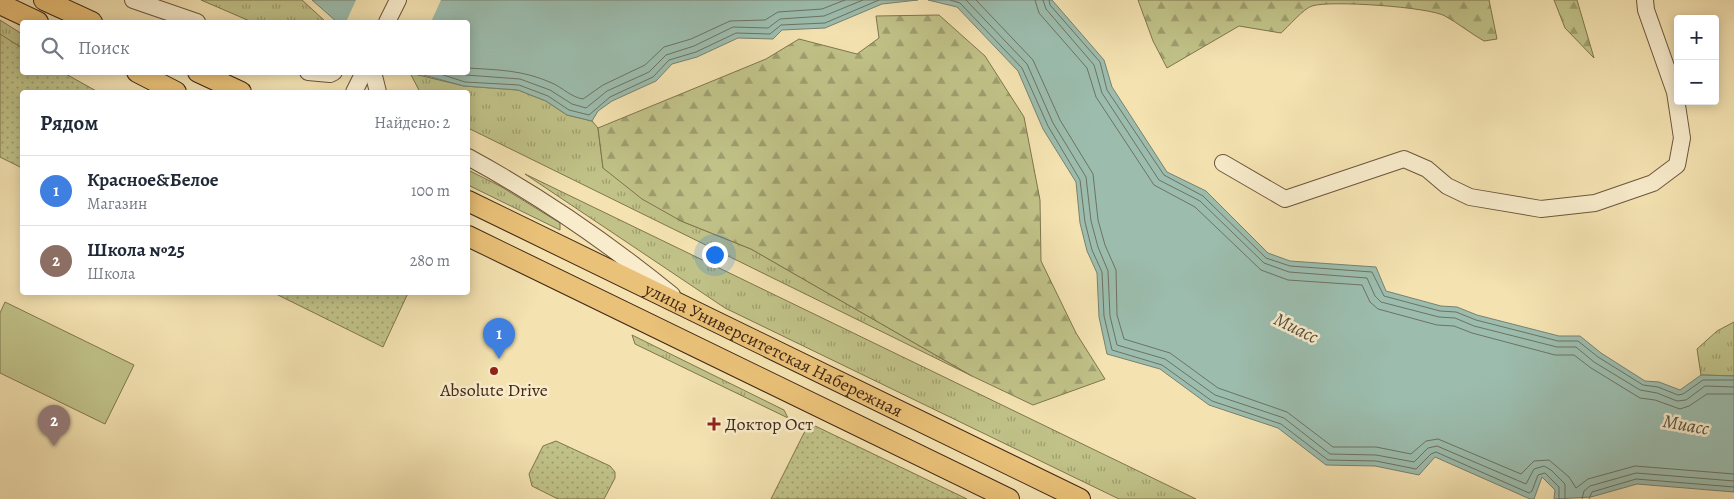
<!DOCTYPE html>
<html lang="ru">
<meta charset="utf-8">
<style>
body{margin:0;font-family:Alegreya,serif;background:#f6f6f7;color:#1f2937}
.controls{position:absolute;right:15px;top:15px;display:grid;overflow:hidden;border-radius:5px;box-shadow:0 2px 12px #0003}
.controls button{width:45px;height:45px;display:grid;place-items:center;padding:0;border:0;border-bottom:1px solid #e0e1e3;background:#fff;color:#1f2937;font:25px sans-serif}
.you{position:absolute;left:714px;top:254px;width:18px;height:18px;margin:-12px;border:4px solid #fff;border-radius:50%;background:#1a73e8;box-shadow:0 0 0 8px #1a73e833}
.badge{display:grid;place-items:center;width:32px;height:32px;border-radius:50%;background:#8f2418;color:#fff;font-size:16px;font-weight:700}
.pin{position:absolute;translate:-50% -41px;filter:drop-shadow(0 1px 2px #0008)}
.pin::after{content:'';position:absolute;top:26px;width:18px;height:15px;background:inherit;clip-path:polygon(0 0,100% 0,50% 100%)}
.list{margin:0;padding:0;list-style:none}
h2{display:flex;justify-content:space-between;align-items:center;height:65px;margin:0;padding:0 20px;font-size:21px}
h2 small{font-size:16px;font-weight:400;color:#747a83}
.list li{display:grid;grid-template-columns:32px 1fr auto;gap:15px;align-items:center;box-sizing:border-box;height:70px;padding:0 20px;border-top:1px solid #e0e1e3}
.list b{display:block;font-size:19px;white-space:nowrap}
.list p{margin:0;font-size:16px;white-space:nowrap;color:#747a83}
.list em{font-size:16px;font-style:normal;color:#747a83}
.icon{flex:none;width:28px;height:28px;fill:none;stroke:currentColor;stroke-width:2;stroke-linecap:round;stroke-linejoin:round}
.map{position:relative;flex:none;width:1734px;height:499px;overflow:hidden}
.search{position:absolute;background:#fff;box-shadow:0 2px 12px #0003;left:20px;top:20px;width:450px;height:55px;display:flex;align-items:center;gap:12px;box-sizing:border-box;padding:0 18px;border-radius:5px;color:#747a83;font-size:19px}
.panel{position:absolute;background:#fff;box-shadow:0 2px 12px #0003;left:20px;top:90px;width:450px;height:205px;border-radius:5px}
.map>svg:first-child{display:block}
</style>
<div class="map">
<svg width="1734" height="499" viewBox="0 0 1734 499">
<defs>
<pattern id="grass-tufts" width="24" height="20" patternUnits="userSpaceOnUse" patternTransform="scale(1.25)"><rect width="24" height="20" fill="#c0c288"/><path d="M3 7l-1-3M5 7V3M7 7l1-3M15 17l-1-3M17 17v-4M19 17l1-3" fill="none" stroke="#9e9e6e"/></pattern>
<pattern id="forest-firs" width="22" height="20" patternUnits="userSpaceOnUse" patternTransform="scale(1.25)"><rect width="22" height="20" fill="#c0c288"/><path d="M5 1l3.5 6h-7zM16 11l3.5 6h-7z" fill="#9e9e6e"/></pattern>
<pattern id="park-dots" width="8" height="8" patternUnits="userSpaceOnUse" patternTransform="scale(1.25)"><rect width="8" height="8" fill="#c0c288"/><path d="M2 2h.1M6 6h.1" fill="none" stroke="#9e9e6e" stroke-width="1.8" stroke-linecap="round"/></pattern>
</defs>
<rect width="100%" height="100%" fill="#f4e2b1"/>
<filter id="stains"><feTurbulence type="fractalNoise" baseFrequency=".004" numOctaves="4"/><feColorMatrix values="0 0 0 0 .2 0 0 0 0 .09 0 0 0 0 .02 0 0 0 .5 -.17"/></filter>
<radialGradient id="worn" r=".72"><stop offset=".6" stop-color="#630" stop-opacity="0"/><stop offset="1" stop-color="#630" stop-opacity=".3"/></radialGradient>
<!-- grass -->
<g fill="url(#grass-tufts)" stroke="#80754e">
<path d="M201,0h101l24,22h-74z"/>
<path d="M0,20l22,14v14l-22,-11z"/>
<path d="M410,73l54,13 54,4 28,11 21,14 25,6 6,7 5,40 78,53 70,28 221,127 -504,-248v-36h-48z"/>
<path d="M468,170l32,16 60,37v7l-92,-45z"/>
<path d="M525,174l671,325h-77l-394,-191z"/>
<path d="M1734,322v54l-33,-1 -4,-26 20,-18z"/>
<path d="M632,335l152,75 4,8 -153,-74z"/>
</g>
<!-- forest -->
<g fill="url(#forest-firs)" stroke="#80754e">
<path d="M1138,0h351l8,39 -13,2c-14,-8 -26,-18 -39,-25 -15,-9 -116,-16 -133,-10 -8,2 -24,21 -31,27l-42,-7 -72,42 -14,-27z"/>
<path d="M1554,0h23l17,58 -29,-30z"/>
<path d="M939,15l46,41 39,61 16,83 1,61 35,72 29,46 -72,26 -61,-29 -221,-127 -70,-28 -39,-22 -39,-31 -5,-40 168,-69 33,-20 58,15 22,-16 -3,-22z"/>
</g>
<!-- park -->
<g fill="url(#park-dots)" stroke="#80754e">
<path d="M0,34l22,14v24l42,1 34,19h-76v76l-22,-11z"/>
<path d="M274,293h134l-25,54z"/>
<path d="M809,423l158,76h-196z"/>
<path d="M556,441l54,25 5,6v6l-11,21h-46l-26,-13 -3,-12 14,-28z"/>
</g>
<!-- pitch -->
<path fill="#c0c288" stroke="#80754e" d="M5,302l129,63 -29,59 -105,-51v-60z"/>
<!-- water -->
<g fill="#9cbdae" stroke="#788171">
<path d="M312,0h606l-36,4 -57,24 -43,2 -9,9 -35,-1 -41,19 -25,7 -16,17 -44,20 -14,10 -6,10 -25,-6 -21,-14 -28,-11 -54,-4 -48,-13 52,-1v-50h-131z"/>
<path d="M928,0h124l52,60 8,27 55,85 39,19 62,62 22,8 86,6 10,24 55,15 16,1 20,8 82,21h21l21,17 44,28 14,1 21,8 21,-15 33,1v116l-97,-8 -46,13 -37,2 1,-9 -13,-13 -8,22h-4l-95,-42 -16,18 -44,-9 -49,-1 -48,-37 -69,-23 -49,-36 -53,-15 -8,-37 -2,-44 -10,-22 -7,-28 -4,-41 -33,-53 -25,-58 -61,-64z"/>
</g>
<!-- pier -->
<path fill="#f4e2b1" d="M356,0h85l-10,22h-85z"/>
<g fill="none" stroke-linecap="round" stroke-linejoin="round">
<!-- shore -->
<g stroke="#6e7262" stroke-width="1">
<path d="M950,0l10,3 62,65 26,58 32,54 5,42 7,28 10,22 2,44 8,34 50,15 50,36 69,23 47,36 48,1 40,8 15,-15 5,-2 93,41 3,-2 6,-16 7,-2 14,14v12"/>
<path d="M966,0l61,64 26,59 33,54 5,44 7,26 10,24 2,45 7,29 48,14 50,36 69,23 46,36 46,1 38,7 14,-14 9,-2 89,38 8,-15 10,-3 7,4 14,14v15"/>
<path d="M976,0l57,60 27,60 33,54 5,46 7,25 11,25 1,45 7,24 46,14 48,35 69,24 46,35h43l35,7 15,-13 12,-2 83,35 13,-13 15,-1 20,17 7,11 12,-9 47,-13 99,8"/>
<path d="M1035,0l4,13 48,55 9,29 58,88 41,22 66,63 27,10 74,5 8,17 8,7 59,16 17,1 18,7 83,22h19l17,13 49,30 15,2 25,9 9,-3 18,-12h27"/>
<path d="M1043,0l3,9 48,56 8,28 57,87 41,21 64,62 25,9 78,6 8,18 6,6 58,15 16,1 19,8 83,21h19l18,15 46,28 17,3 20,8 9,-1 19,-14 29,1"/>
<path d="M1049,0l1,5 50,57 7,28 57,85 39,21 63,62 24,8 82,6 12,24 56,15 16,1 20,8 82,21h20l20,16 45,28 15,2 20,8 5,-1 20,-14h31"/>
<path d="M468,68c31,2 55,2 84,15 11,5 19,14 31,16l20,-14 42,-20 19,-18 27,-8 39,-18 35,-1 13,-8 44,-3 23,-9"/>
<path d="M434,72l31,10 54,3 29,11 21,14 20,5 21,-18 43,-20 16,-17 27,-8 40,-19 34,1 11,-9 44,-2 54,-23"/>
<path d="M456,72l10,3 54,4 30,11 22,14 14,4 21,-17 42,-19 17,-17 28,-9 39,-19 35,1 12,-9 44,-3 39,-16"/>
<path d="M1582,499l2,-8 6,-5 46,-13 98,8"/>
<path d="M1589,499l3,-7 44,-13 98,8"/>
</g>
<defs>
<g id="minor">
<path d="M133,0l64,22"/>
<path d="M387,22l11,-22"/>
<path d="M308,72l22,2 4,-2"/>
<path d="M373,72l5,20"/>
<path d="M354,92l10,-20"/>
<path d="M468,157c72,39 140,86 204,138"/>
<path d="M1223,163l62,36 119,-40 23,10 20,17 23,11 71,12 54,-6 58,-20 24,-18 5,-27 -7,-46 -29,-82 -1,-10"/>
</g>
<g id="major">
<path d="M44,0l48,22"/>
<path d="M0,4l38,18"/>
<path d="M137,72l39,20"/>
<path d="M198,72l43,20"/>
<path id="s1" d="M468,201l612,298"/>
<path d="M468,236l541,263"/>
</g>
</defs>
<!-- minor casing -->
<use href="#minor" stroke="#6e563c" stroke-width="18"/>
<!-- major casing -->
<use href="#major" stroke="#412815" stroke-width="22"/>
<!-- minor -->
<use href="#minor" stroke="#f8eccc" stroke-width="16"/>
<!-- major -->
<use href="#major" stroke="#eac178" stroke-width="20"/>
</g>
<!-- markers -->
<g fill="#8f2418" stroke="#f8eccc" stroke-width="2">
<circle cx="494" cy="371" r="5"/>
<path d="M711.5 416.5h5v5h5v5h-5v5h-5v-5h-5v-5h5z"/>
</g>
<g text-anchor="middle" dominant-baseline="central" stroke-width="5" stroke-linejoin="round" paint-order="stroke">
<!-- street labels -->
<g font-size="18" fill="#412815" stroke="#f8eccc">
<text stroke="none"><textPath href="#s1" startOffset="340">улица Университетская Набережная</textPath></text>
</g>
<!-- poi labels -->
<g font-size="18" fill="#412815" stroke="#f8eccc">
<text x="494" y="390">Absolute Drive</text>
<text x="725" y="424" text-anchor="start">Доктор Ост</text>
</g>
<!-- water labels -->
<g font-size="19" font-style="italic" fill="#584d3b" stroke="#f8eccc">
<text transform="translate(1296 328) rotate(26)">Миасс</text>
<text transform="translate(1686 425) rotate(10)">Миасс</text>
</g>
</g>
<rect width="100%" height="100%" filter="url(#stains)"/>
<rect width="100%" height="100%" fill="url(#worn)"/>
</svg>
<div class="controls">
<button>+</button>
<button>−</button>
</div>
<div class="you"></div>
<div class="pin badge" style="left:499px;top:359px;background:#3f7fe0">1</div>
<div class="pin badge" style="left:54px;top:446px;background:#8d6e63">2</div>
<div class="search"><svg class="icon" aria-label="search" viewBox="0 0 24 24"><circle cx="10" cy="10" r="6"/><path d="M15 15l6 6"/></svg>Поиск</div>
<section class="panel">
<h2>Рядом<small>Найдено: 2</small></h2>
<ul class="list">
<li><span class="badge" style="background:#3f7fe0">1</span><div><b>Красное&amp;Белое</b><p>Магазин</p></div><em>100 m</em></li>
<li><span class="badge" style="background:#8d6e63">2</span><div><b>Школа №25</b><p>Школа</p></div><em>280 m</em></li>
</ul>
</section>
</div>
